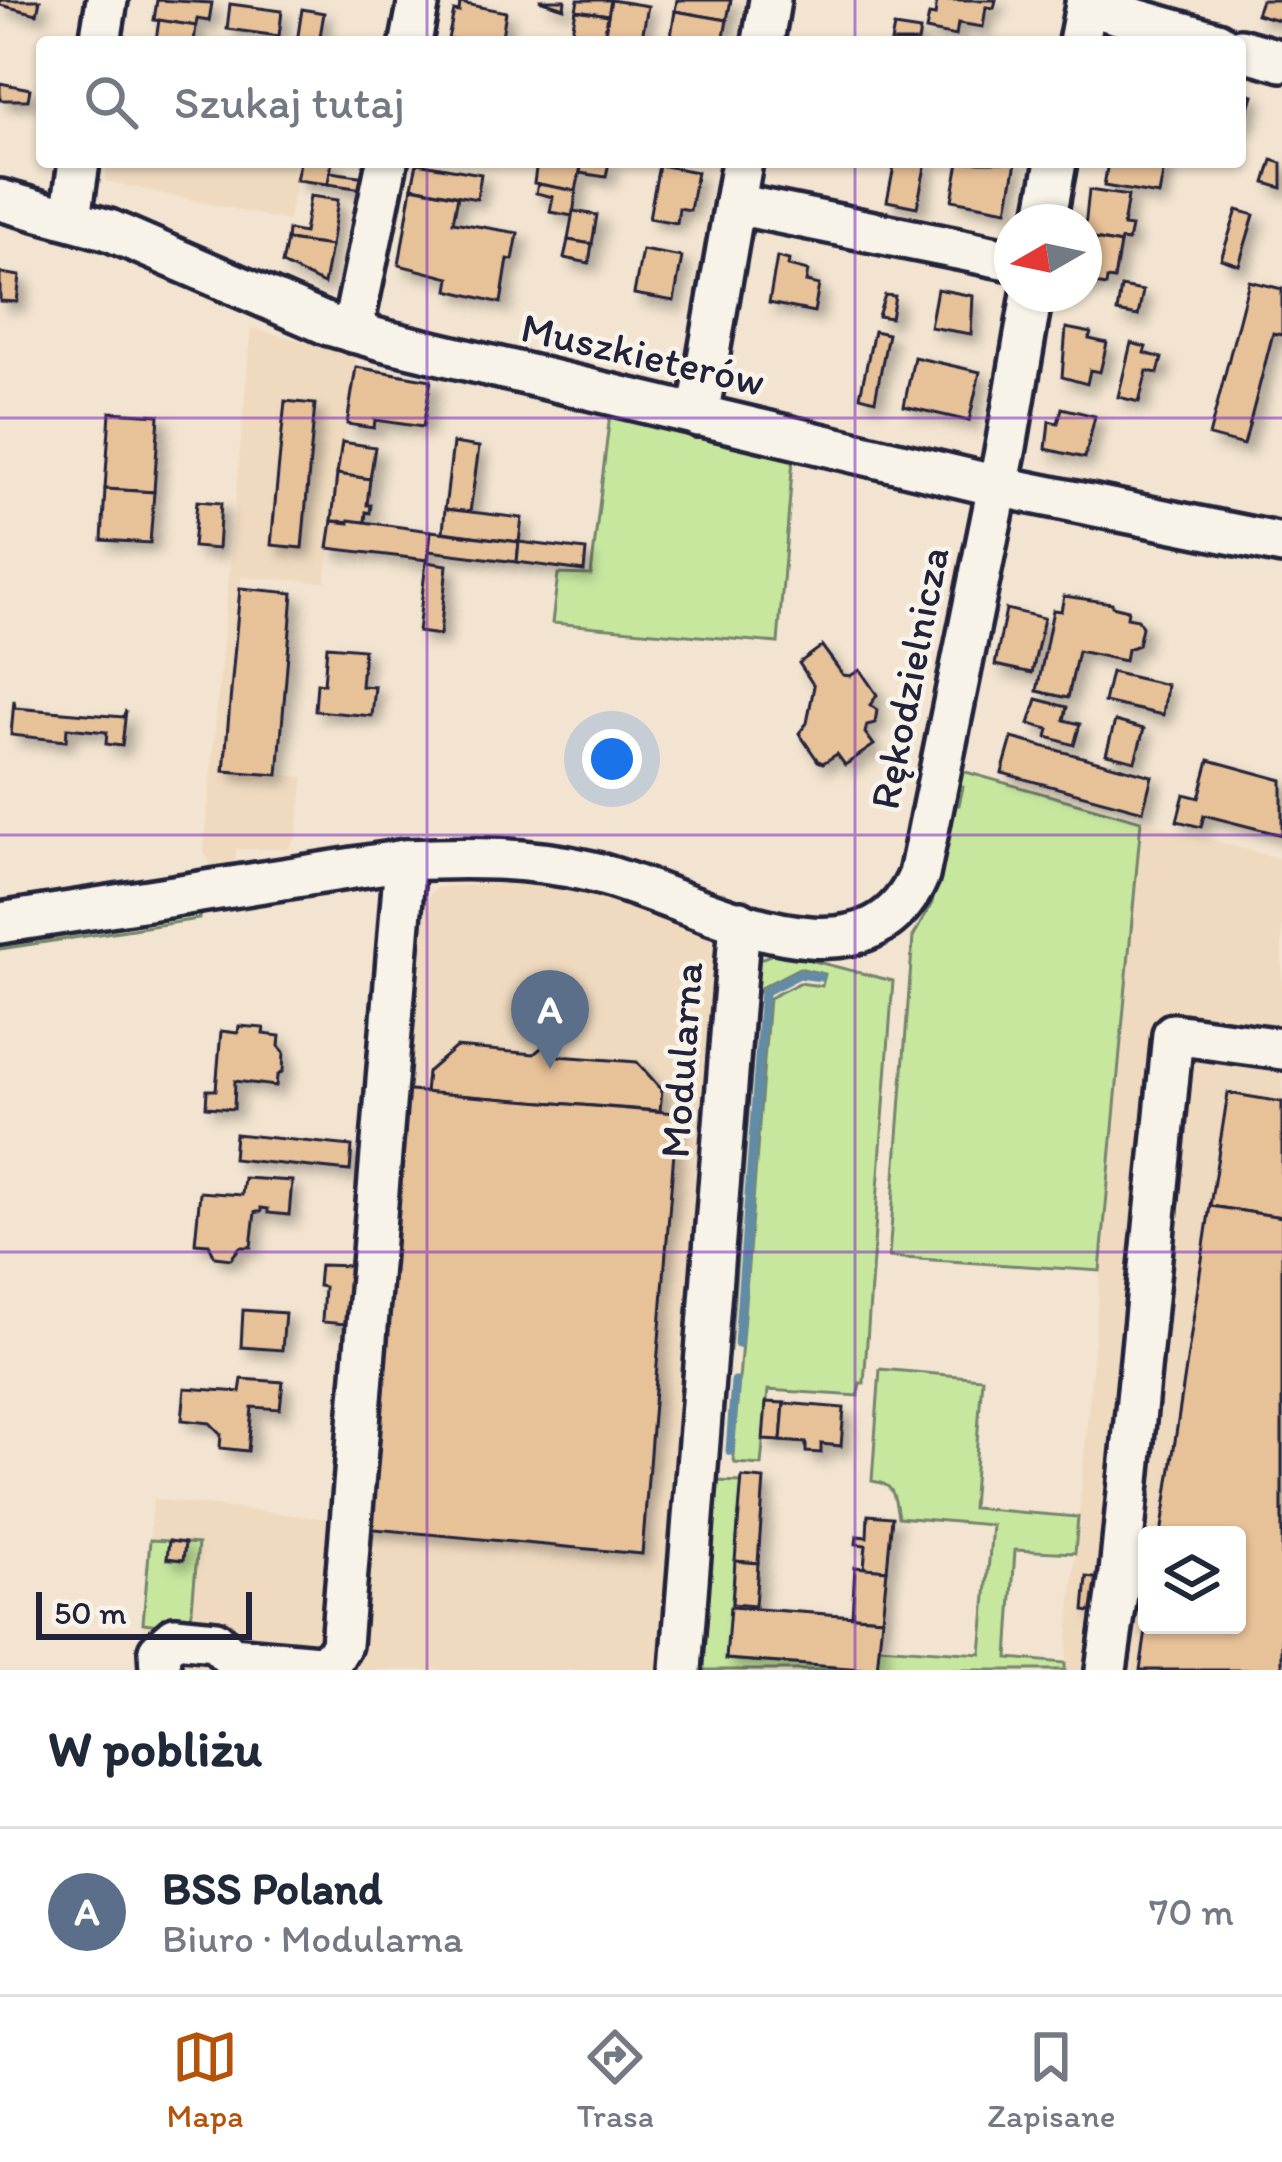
<!DOCTYPE html>
<html lang="pl">
<meta charset="utf-8">
<style>
body{margin:0;font-family:Itim,sans-serif;background:#f2f2f3;color:#1f2937}
.controls{position:absolute;right:36px;bottom:36px;display:grid;overflow:hidden;border-radius:12px;box-shadow:0 3px 9px #0004}
.controls button{width:108px;height:108px;display:grid;place-items:center;padding:0;border:0;border-bottom:3px solid #e0e1e3;background:#fff;color:#1f2937;font:60px sans-serif}
.compass{position:absolute;left:994px;top:204px;width:108px;height:108px;border-radius:50%;background:#fff;box-shadow:0 3px 9px #0004;rotate:261deg}
.scale{position:absolute;left:36px;bottom:30px;width:216px;box-sizing:border-box;padding-left:12px;border:6px solid #22223b;border-top:0;font-size:33px;line-height:42px;white-space:nowrap;color:#22223b;-webkit-text-stroke:9px #f7f3e8;paint-order:stroke}
.you{position:absolute;left:612px;top:759px;width:42px;height:42px;margin:-30px;border:9px solid #fff;border-radius:50%;background:#1a73e8;box-shadow:0 0 0 18px #1a73e833}
.badge{display:grid;place-items:center;width:78px;height:78px;border-radius:50%;background:#b45309;color:#fff;font-size:39px;font-weight:700}
.pin{position:absolute;translate:-50% -99px;filter:drop-shadow(0 3px 6px #0008)}
.pin::after{content:'';position:absolute;top:63px;width:42px;height:36px;background:inherit;clip-path:polygon(0 0,100% 0,50% 100%)}
.list{margin:0;padding:0;list-style:none}
h2{display:flex;justify-content:space-between;align-items:center;height:156px;margin:0;padding:0 48px;font-size:51px}
h2 small{font-size:39px;font-weight:400;color:#747a83}
.list li{display:grid;grid-template-columns:78px 1fr auto;gap:36px;align-items:center;box-sizing:border-box;height:168px;padding:0 48px;border-top:3px solid #e0e1e3}
.list b{display:block;font-size:45px;white-space:nowrap}
.list p{margin:0;font-size:39px;white-space:nowrap;color:#747a83}
.list em{font-size:39px;font-style:normal;color:#747a83}
.icon{flex:none;width:66px;height:66px;fill:none;stroke:currentColor;stroke-width:2;stroke-linecap:round;stroke-linejoin:round}
.map{position:relative;flex:none;width:1282px;height:1670px;overflow:hidden}
.search{position:absolute;background:#fff;box-shadow:0 3px 9px #0004;left:36px;right:36px;top:36px;height:132px;display:flex;align-items:center;gap:30px;box-sizing:border-box;padding:0 42px;border-radius:12px;color:#747a83;font-size:45px}
.sheet{height:324px;background:#fff}
nav{display:flex;justify-content:space-around;align-items:center;box-sizing:border-box;height:168px;border-top:3px solid #e0e1e3;background:#fff;font-size:33px;color:#747a83}
nav a{display:grid;justify-items:center;gap:6px}
nav .on{color:#b45309}
.map>svg:first-child{display:block}
</style>
<div class="map">
<svg width="1282" height="1670" viewBox="0 0 1282 1670">
<defs>
<filter id="shadow"><feDropShadow dx="8" dy="8" stdDeviation="6" flood-color="#0004"/></filter>
</defs>
<rect width="100%" height="100%" fill="#f2e4d0"/>
<filter id="ink" filterUnits="userSpaceOnUse"><feTurbulence type="fractalNoise" baseFrequency=".00833" numOctaves="2"/><feDisplacementMap in="SourceGraphic" scale="24" xChannelSelector="R" yChannelSelector="G"/><feConvolveMatrix kernelMatrix="1 2 1 2 8 2 1 2 1" color-interpolation-filters="sRGB"/></filter>
<g filter="url(#ink)">
<!-- built -->
<g fill="#efdabf" fill-rule="evenodd">
<path d="M108,162h192l-12,59 -183,-40z"/>
<path d="M251,328l106,27 -32,227 -84,-5v11l52,5 -15,181 26,3 -8,61 -9,11h-50l-4,20 -15,8 -14,-25z"/>
<path d="M1141,821l141,38v811h-217zM1147,1535h90v90h-90z"/>
<path d="M515,882l92,16 43,13 52,19 6,4 7,17 -57,719h-518l13,-171 185,21 74,-604 11,-1 3,-16 11,-12z"/>
</g>
<!-- green -->
<g fill="#c7e79f" stroke="#74846d" stroke-width="3">
<path d="M610,414l183,45 -15,184 -226,-20 6,-49 33,1z"/>
<path d="M955,769l186,52 -41,450 -211,-14 24,-320 19,-34 16,-98h11l4,-18 -11,-4z"/>
<path d="M201,902l-2,17 -199,30v-14z"/>
<path d="M785,949l17,4 -1,5 92,23 -29,402h-4l-2,13 -90,-6 -7,75 -26,-2 -2,-7 36,-458 30,-15 23,3 3,-12 -26,-6 -39,20 -3,6 -27,356 -6,-2 29,-376 7,-13z"/>
<path d="M880,1369l102,9 -10,130 106,9 -3,36 -60,-3 -7,108 57,5v7h-372l20,-187 3,-2 26,1 -15,177 149,11 3,-23 102,7 11,-129 -94,-8c-4,-22 -3,-33 -26,-36z"/>
<path d="M150,1540l19,1 -2,18 16,1 2,-17 13,1 -7,75 16,12 -64,-8z"/>
</g>
<g fill="none" stroke-linecap="round" stroke-linejoin="round">
<!-- stream -->
<g stroke="#628ca6" stroke-width="9">
<path d="M738,1344l26,-352 35,-18 22,3"/>
<path d="M730,1451l5,-70"/>
</g>
</g>
<!-- building -->
<g fill="#e7c198" stroke="#22223b" stroke-width="3" filter="url(#shadow)">
<path d="M0,0h40l-3,14 -37,-9z"/>
<path d="M157,0l55,3 -3,18 -12,-2 -1,7 -42,-6z"/>
<path d="M539,0h26l-1,8z"/>
<path d="M578,0h33l-2,15 -33,-5z"/>
<path d="M611,0l37,6 -7,36 -37,-5z"/>
<path d="M677,0h54l-4,20 -52,-9z"/>
<path d="M937,0h59l-2,8 -8,-1 -3,20 -25,-4 -2,13 -30,-6 3,-15 6,1z"/>
<path d="M1261,0h21v21l-26,-7z"/>
<path d="M460,3l46,9 -5,30 -53,-3 6,-28 5,1z"/>
<path d="M230,4l52,7 -3,25 -52,-7z"/>
<path d="M302,9l22,4 -5,29h-22z"/>
<path d="M576,10l32,5 -5,27h-33z"/>
<path d="M675,11l52,9 -4,22 -52,-6z"/>
<path d="M159,20l37,6 -2,16 -38,-2z"/>
<path d="M894,27l26,4 -2,11h-27z"/>
<path d="M0,83l30,6 -2,11h-28z"/>
<path d="M1240,91l13,4 -9,30 -4,-1z"/>
<path d="M1272,160l10,3v25l-17,-5z"/>
<path d="M300,162h32l-4,22 -32,-4z"/>
<path d="M537,162l44,4 -5,25 -42,-8z"/>
<path d="M582,162h27l-3,15 -26,-4z"/>
<path d="M895,162h31l-9,45 -30,-6z"/>
<path d="M959,162h57l-9,48 -55,-10z"/>
<path d="M1108,162h57l-6,33 -55,-9z"/>
<path d="M417,163l64,11 -4,25 -65,-12z"/>
<path d="M659,165l38,7 -7,38 -11,-2 -2,15 -28,-5z"/>
<path d="M330,172l36,5 -3,12 -35,-5z"/>
<path d="M538,184l38,7 -3,25 -23,-4 3,-15 -17,-4z"/>
<path d="M412,187l46,9 -5,26 65,11 -5,27 -5,-1 -7,44 -53,-13 2,-12 -51,-13z"/>
<path d="M1089,190l39,6 -5,30 8,1 -3,14 -7,-1 -1,4 -36,-7z"/>
<path d="M310,196l28,4 -7,46 -44,-6 1,-10 16,3z"/>
<path d="M1237,210l17,5 -15,50 -18,-6z"/>
<path d="M573,211l24,4 -5,29 -24,-4z"/>
<path d="M1084,237l36,7 -6,36 -7,-1 -1,7 -22,-4z"/>
<path d="M287,240l44,6 -7,38 -42,-20z"/>
<path d="M568,240l24,4 -3,19 -25,-5z"/>
<path d="M642,250l40,7 -8,44 -40,-7z"/>
<path d="M777,257l12,3 -1,6 20,5 -2,11 13,3 -5,27 -45,-9z"/>
<path d="M0,273l20,3 -3,26 -17,-1z"/>
<path d="M1249,281l33,8v46l-9,-2 -29,112 -35,-9z"/>
<path d="M1121,287l22,4 -5,25 -21,-4z"/>
<path d="M937,289l36,7 -2,38 -41,-7z"/>
<path d="M885,295l10,1 -4,22 -13,-2z"/>
<path d="M1066,328l25,5 -2,6 18,4 -7,29 -10,-2 -3,14 -25,-7z"/>
<path d="M874,331l14,3 -13,66 -15,-4z"/>
<path d="M1131,343l15,4 -2,6 18,5 -4,15 -11,-2 -8,31 -21,-5z"/>
<path d="M914,357l66,15 -11,49 -65,-15z"/>
<path d="M356,367l75,13 -8,47 -48,-7 -1,8 -27,-4z"/>
<path d="M285,401l30,3 -13,144 -31,-3z"/>
<path d="M1062,408l33,8 -10,42 -39,-9 3,-28 9,2z"/>
<path d="M110,412l49,3 -5,77 -49,-3z"/>
<path d="M342,442l33,5 -5,32 -33,-5z"/>
<path d="M453,443l26,4 -9,65 -25,-3z"/>
<path d="M337,474l33,5 -3,26h4l-1,8 -4,-1 -1,10 -33,-1z"/>
<path d="M105,489l49,3 -4,51 -48,-3z"/>
<path d="M197,501l24,2 -3,46 -25,-2z"/>
<path d="M445,509l77,9 -3,24 -76,-10z"/>
<path d="M349,520l82,11 -3,29 -100,-12 4,-27 17,2z"/>
<path d="M431,531l88,11 -2,20 -88,-11z"/>
<path d="M519,542l67,8 -2,21 -67,-9z"/>
<path d="M426,562l21,3 -7,70 -22,-3z"/>
<path d="M240,588l53,5 -15,182 -54,-4z"/>
<path d="M1064,596l48,7v3l16,4 -1,7 11,2 4,8 -4,18 -11,4 -2,12 -47,-10 -10,47 -31,-7 16,-81 8,1z"/>
<path d="M1006,609l38,9 -12,55 -37,-8z"/>
<path d="M327,646l37,3 -3,37 14,1 -3,29 -57,-5 2,-28 7,1z"/>
<path d="M822,646l21,29 7,1 10,-6 17,25 -7,10 7,5 -2,13 -8,2 -2,8 9,12 -29,20 -8,-11 -14,9 -5,-2 -19,-28 8,-10 7,-37 -15,-23z"/>
<path d="M1111,672l56,13 -4,30 -59,-13z"/>
<path d="M1037,699l30,8 -3,13 16,4 -6,21 -27,-8 2,-8 -20,-5z"/>
<path d="M14,700l1,8 108,9 3,-7 -4,36 -16,-2 1,-12 -40,-4 -1,13 -55,-6z"/>
<path d="M1115,721l29,8 -9,32 -29,-7z"/>
<path d="M1012,738l140,38 -9,35 -141,-38z"/>
<path d="M1209,760l73,20v55l-78,-20 -3,12 -24,-6 7,-27 15,4z"/>
<path d="M239,1026l25,2 -1,6 17,2 -1,10 5,6 -1,19 -6,5 -1,10 -41,-5 -1,28 -28,-2 1,-17h9l5,-59 17,2z"/>
<path d="M547,1043l11,13 79,6 25,28 -2,21 -235,-18 2,-21 29,-25 78,7z"/>
<path d="M398,1090l279,23 -35,441 -278,-26z"/>
<path d="M1228,1093l54,9v115l-72,-11z"/>
<path d="M235,1134l117,12 -2,25 -117,-12z"/>
<path d="M244,1178l48,3 -3,34 -21,-2v-4l-7,-1v4h-6l-4,35h-11l-9,12 -16,-2 -6,-13 -14,-1 5,-51 42,3z"/>
<path d="M1210,1206l72,11v453h-142l7,-45h90v-90h-76z"/>
<path d="M320,1265l32,1 -6,58 -24,-2 2,-35 -6,-1z"/>
<path d="M243,1310l42,3 -3,37 -41,-3z"/>
<path d="M242,1379l41,3 -3,27 -28,-2 -4,44 -28,-3 1,-14 -11,-11 -28,-3 3,-32 55,4z"/>
<path d="M766,1402l18,1 -3,38 -18,-1z"/>
<path d="M784,1403l60,5 -3,38 -20,-2v9l-15,-1v-9l-25,-2z"/>
<path d="M742,1477l22,2 -6,84 -23,-2z"/>
<path d="M868,1515l24,2 -5,53 -23,-2 2,-23 -10,-1 1,-8 10,1z"/>
<path d="M169,1541l16,2 -2,17 -16,-2z"/>
<path d="M735,1561l23,2 -3,43 -23,-2z"/>
<path d="M855,1567l32,3 -5,48 -30,-2z"/>
<path d="M1087,1577l14,2 -3,34 -14,-2z"/>
<path d="M730,1607l152,11 -5,52 -151,-11z"/>
</g>
<g fill="none" stroke-linecap="round" stroke-linejoin="round">
<defs>
<g id="minor">
<path d="M1086,5l131,37"/>
<path d="M100,42l7,-42"/>
<path d="M411,42l8,-42"/>
<path d="M763,42l7,-42"/>
<path d="M1079,42l8,-42"/>
<path d="M1240,49l42,12"/>
<path d="M0,200l109,30 220,95 53,15 615,146 285,58"/>
<path d="M735,204l277,56"/>
<path d="M71,217l8,-55"/>
<path d="M1045,222l11,-60"/>
<path d="M352,332l35,-170"/>
<path d="M698,416l44,-254"/>
<path d="M0,923l405,-63c61,-3 123,-3 183,11 96,21 275,136 331,4l87,-428 26,-153"/>
<path d="M160,1670l-1,-19 16,-14 40,4 16,16 88,8 13,-5 9,-15 64,-785"/>
<path d="M681,1670l59,-749"/>
<path d="M1106,1670l14,-97 53,-539 109,15"/>
</g>
</defs>
<!-- minor casing -->
<use href="#minor" stroke="#22223b" stroke-width="48"/>
<!-- minor -->
<use href="#minor" stroke="#f7f3e8" stroke-width="39"/>
</g>
</g>
<!-- grid -->
<path fill="none" stroke="#7b2cbf" stroke-width="3" stroke-opacity="0.55" d="M427,0v42M855,0v42M427,162v1508M855,162v1508M0,418h1282M0,835h1282M0,1252h1282"/>
<g text-anchor="middle" dominant-baseline="central" stroke-width="9" stroke-linejoin="round" paint-order="stroke">
<!-- street labels -->
<g font-size="42" fill="#22223b" stroke="#f7f3e8">
<text transform="translate(643 354) rotate(13)">Muszkieterów</text>
<text transform="translate(909 678) rotate(-79)">Rękodzielnicza</text>
<text transform="translate(681 1060) rotate(-86)">Modularna</text>
</g>
</g>
</svg>
<div class="controls">
<button><svg class="icon" aria-label="layers" viewBox="0 0 24 24"><path d="M12 4l9 5-9 5-9-5zM3 14l9 5 9-5"/></svg></button>
</div>
<svg class="compass" viewBox="-18 -18 36 36"><path d="M0-13l5 13h-10z" fill="#e53935"/><path d="M0 13l5-13h-10z" fill="#747a83"/></svg>
<div class="scale">50 m</div>
<div class="you"></div>
<div class="pin badge" style="left:550px;top:1069px;background:#5c6f8a">A</div>
<div class="search"><svg class="icon" aria-label="search" viewBox="0 0 24 24"><circle cx="10" cy="10" r="6"/><path d="M15 15l6 6"/></svg>Szukaj tutaj</div>
</div>
<section class="sheet">
<h2>W pobliżu<small></small></h2>
<ul class="list">
<li><span class="badge" style="background:#5c6f8a">A</span><div><b>BSS Poland</b><p>Biuro · Modularna</p></div><em>70 m</em></li>
</ul>
</section>
<nav>
<a class="on"><svg class="icon" aria-label="map" viewBox="0 0 24 24"><path d="M3 6l6-2 6 2 6-2v14l-6 2-6-2-6 2zM9 4v14M15 6v14"/></svg>Mapa</a>
<a><svg class="icon" aria-label="directions" viewBox="0 0 24 24"><path d="M12 3l9 9-9 9-9-9zM9 14v-3h6M13 9l2 2-2 2"/></svg>Trasa</a>
<a><svg class="icon" aria-label="saved" viewBox="0 0 24 24"><path d="M7 4h10v16l-5-4-5 4z"/></svg>Zapisane</a>
</nav>
